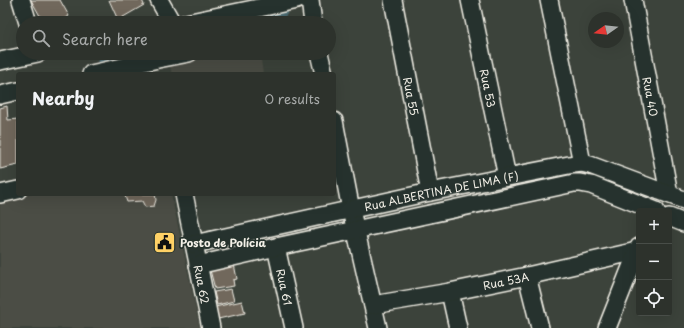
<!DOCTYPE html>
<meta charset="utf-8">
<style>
body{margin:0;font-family:"Playpen Sans",sans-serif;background:#393e38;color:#f1f3f6}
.controls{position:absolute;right:12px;bottom:12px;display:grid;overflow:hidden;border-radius:4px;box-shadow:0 4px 16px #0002}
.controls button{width:36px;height:36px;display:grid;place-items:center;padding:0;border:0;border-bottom:1px solid #484d48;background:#2d322c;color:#f1f3f6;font:20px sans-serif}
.compass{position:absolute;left:588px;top:12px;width:36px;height:36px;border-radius:50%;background:#2d322c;box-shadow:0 4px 16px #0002;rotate:256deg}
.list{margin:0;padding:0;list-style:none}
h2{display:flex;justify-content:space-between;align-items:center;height:52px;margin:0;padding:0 16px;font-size:17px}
h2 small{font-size:13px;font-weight:400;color:#a7aaa9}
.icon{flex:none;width:22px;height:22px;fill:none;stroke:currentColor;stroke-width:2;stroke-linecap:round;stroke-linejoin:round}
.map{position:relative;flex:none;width:684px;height:328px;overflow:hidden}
.search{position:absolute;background:#2d322c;box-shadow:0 4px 16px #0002;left:16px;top:16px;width:320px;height:44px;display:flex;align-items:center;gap:10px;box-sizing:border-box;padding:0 14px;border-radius:22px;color:#a7aaa9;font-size:15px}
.panel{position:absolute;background:#2d322c;box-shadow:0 4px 16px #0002;left:16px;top:72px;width:320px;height:124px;border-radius:4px}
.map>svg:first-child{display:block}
</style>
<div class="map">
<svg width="684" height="328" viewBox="0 0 684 328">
<rect width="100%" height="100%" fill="#3c433b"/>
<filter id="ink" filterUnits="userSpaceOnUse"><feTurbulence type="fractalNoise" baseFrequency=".025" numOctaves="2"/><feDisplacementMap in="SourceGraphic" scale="8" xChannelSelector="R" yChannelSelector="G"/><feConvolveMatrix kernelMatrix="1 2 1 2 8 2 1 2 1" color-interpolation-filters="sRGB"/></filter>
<g filter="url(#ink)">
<!-- built -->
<g fill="#4c4e45">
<path d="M231,53h29l3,21h-91l-2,-8z"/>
<path d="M32,194h139l29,134h-200v-128z"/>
</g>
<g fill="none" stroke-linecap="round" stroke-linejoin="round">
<!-- canal -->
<g stroke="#496970" stroke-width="12">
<path d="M240,23l42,-12"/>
<path d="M104,60l23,-7"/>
</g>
</g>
<!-- building -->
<g fill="#71675b" stroke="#f4f1e8">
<path d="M31,0h29l9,16 -10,7h-15z"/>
<path d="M109,0h33l2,5 -26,15z"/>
<path d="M7,106l1,14 10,-1v46l-18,4v-61z"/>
<path d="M132,194h23l1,6 -2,6 -9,1 -3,-6 -15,1 -2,-6z"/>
<path d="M234,264l3,15 -4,1 1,6 -19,3 -5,-19z"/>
<path d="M231,289l3,12 -17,4 -3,-13z"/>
<path d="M242,301l3,12 -27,6 -3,-12z"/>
</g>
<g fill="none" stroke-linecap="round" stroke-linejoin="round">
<defs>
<g id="minor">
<path d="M21,0l7,23"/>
<path d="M159,0l13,23"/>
<path d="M310,0l3,23"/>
<path id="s1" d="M393,0l37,192"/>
<path id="s2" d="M470,0l37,177"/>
<path d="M549,0l33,163"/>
<path id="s3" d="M633,0l36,194"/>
<path d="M186,23l111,-23"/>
<path d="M319,53l5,21"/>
<path d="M0,61l38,-8"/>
<path d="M91,74l67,-15 31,-6"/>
<path d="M0,95l18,-4"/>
<path d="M334,121l17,89 27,118"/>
<path d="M0,194l18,-4"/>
<path id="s4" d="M184,194l27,134"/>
<path d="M669,217l15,6"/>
<path id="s5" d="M194,244l236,-52 144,-28 8,-1 8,2 94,35"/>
<path id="s6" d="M276,247l18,81"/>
<path d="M198,265l78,-18 298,-64h6l11,2 65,26"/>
<path d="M527,276l13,52"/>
<path d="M450,292l8,36"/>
<path id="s7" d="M373,305l77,-13 77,-16 110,-25"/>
<path d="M607,328l32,-81"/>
</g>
</defs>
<!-- minor casing -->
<use href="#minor" stroke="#f4f1e8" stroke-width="20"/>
<!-- minor -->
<use href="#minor" stroke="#26332d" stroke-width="17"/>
</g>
</g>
<!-- icons -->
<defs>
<symbol id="civic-square" viewBox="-11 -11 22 22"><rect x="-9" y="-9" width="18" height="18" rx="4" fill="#ffd166" stroke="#26332d"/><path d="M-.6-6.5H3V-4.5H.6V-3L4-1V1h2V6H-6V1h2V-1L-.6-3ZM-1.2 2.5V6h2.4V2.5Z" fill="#111"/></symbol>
</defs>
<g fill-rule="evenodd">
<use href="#civic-square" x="152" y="230" width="25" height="25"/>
</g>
<g text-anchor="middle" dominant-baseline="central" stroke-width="3.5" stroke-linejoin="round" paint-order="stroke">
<!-- street labels -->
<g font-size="11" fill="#f4f1e8" stroke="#26332d">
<text stroke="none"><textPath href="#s2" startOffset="90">Rua 53</textPath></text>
<text stroke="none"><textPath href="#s1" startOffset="98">Rua 55</textPath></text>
<text stroke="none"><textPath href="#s3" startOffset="98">Rua 40</textPath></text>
<text stroke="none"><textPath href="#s5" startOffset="253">Rua ALBERTINA DE LIMA (F)</textPath></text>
<text stroke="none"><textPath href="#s7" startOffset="135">Rua 53A</textPath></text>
<text stroke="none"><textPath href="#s4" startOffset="92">Rua 62</textPath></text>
<text stroke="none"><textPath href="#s6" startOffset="41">Rua 61</textPath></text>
</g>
<!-- poi labels -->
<g font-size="11" font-weight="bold" fill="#f4f1e8" stroke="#26332d" text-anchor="start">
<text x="180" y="242">Posto de Polícia</text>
</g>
</g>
</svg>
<div class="controls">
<button>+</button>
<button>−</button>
<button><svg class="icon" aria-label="locate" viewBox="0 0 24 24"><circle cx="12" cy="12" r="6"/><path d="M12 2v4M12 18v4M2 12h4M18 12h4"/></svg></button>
</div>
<svg class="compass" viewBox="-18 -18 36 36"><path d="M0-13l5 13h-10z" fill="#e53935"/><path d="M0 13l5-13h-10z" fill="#a7aaa9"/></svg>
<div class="search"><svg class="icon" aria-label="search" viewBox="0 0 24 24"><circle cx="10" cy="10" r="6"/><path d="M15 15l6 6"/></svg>Search here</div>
<section class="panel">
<h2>Nearby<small>0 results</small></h2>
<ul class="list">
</ul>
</section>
</div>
